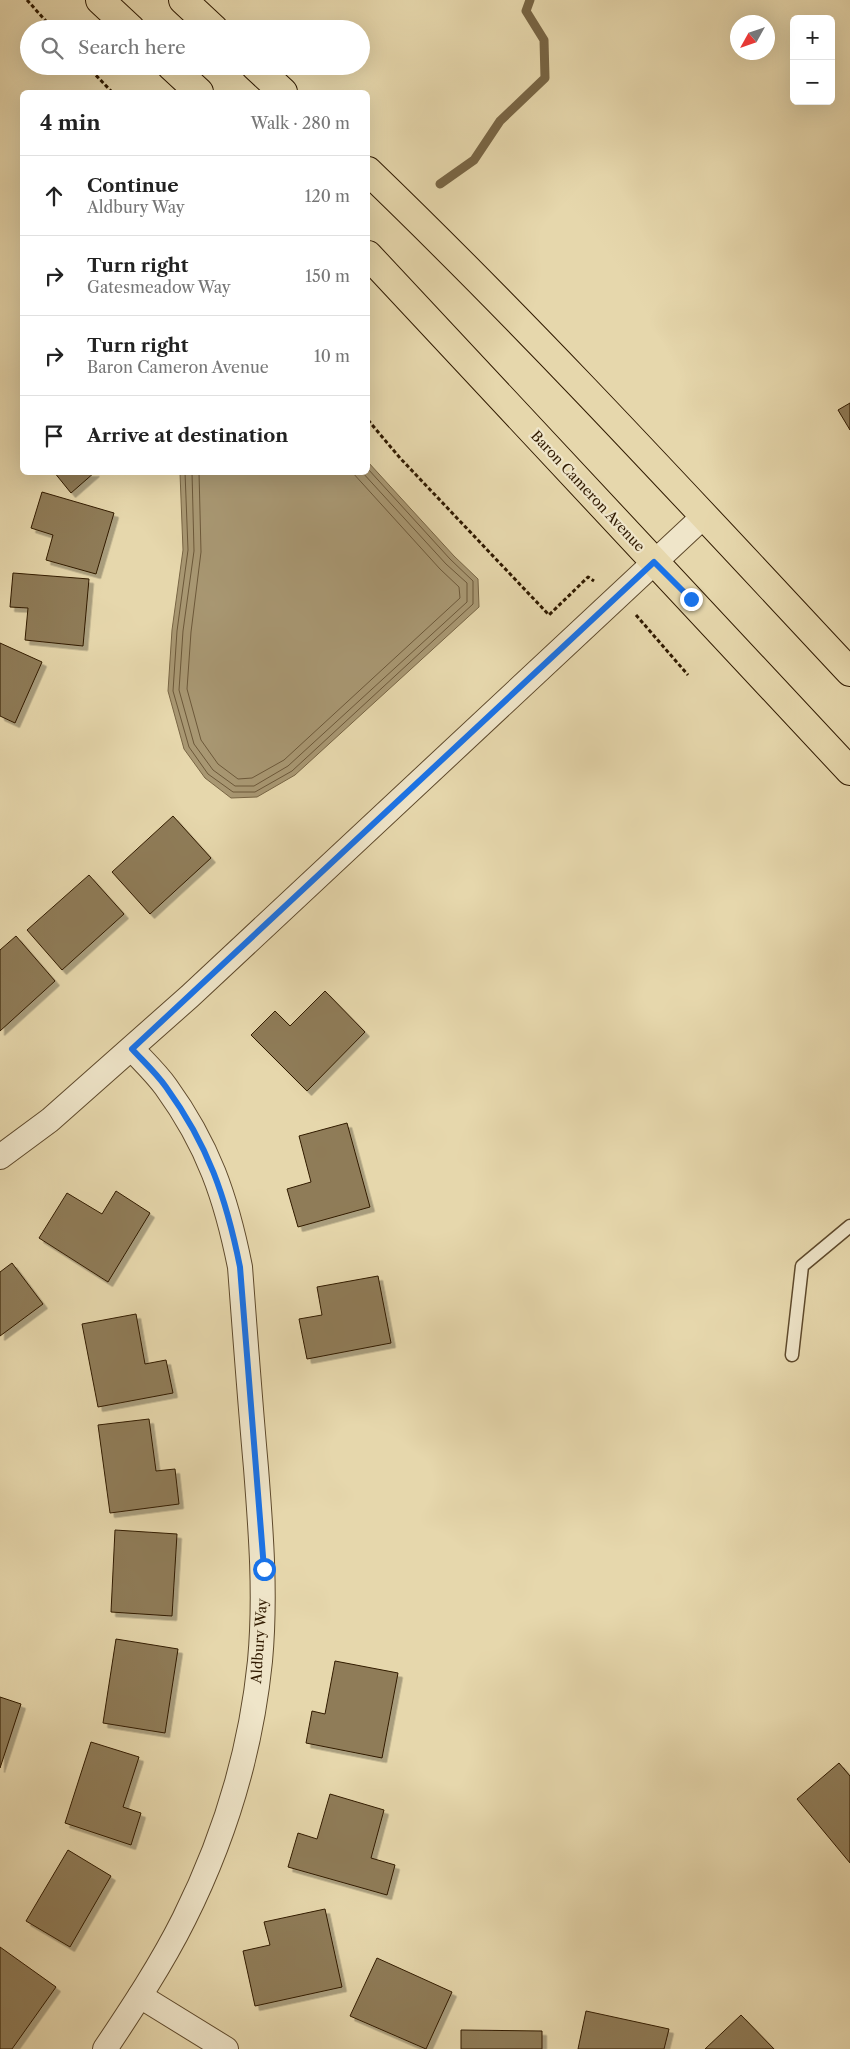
<!DOCTYPE html>
<meta charset="utf-8">
<style>
body{margin:0;font-family:"Libre Caslon Text",serif;background:#f2f2f2;color:#222}
.controls{position:absolute;right:15px;top:15px;display:grid;overflow:hidden;border-radius:8px;box-shadow:0 5px 20px #0002}
.controls button{width:45px;height:45px;display:grid;place-items:center;padding:0;border:0;border-bottom:1px solid #e0e0e0;background:#fff;color:#222;font:25px sans-serif}
.compass{position:absolute;left:730px;top:15px;width:45px;height:45px;border-radius:50%;background:#fff;box-shadow:0 5px 20px #0002;rotate:230deg}
.stop{position:absolute;width:15px;height:15px;margin:-11px;border:4px solid #1a73e8;border-radius:50%;background:#fff}
.stop.end{background:#1a73e8;border-color:#fff;box-shadow:0 1px 5px #0008}
.list{margin:0;padding:0;list-style:none}
h2{display:flex;justify-content:space-between;align-items:center;height:65px;margin:0;padding:0 20px;font-size:21px}
h2 small{font-size:16px;font-weight:400;color:#767676}
.list li{display:grid;grid-template-columns:32px 1fr auto;gap:15px;align-items:center;box-sizing:border-box;height:80px;padding:0 20px;border-top:1px solid #e0e0e0}
.list b{display:block;font-size:19px;white-space:nowrap}
.list p{margin:0;font-size:16px;white-space:nowrap;color:#767676}
.list em{font-size:16px;font-style:normal;color:#767676}
.icon{flex:none;width:28px;height:28px;fill:none;stroke:currentColor;stroke-width:2;stroke-linecap:round;stroke-linejoin:round}
.map{position:relative;flex:none;width:850px;height:2049px;overflow:hidden}
.search{position:absolute;background:#fff;box-shadow:0 5px 20px #0002;left:20px;top:20px;width:350px;height:55px;display:flex;align-items:center;gap:12px;box-sizing:border-box;padding:0 18px;border-radius:28px;color:#767676;font-size:19px}
.panel{position:absolute;background:#fff;box-shadow:0 5px 20px #0002;left:20px;top:90px;width:350px;height:385px;border-radius:8px}
.map>svg:first-child{display:block}
</style>
<div class="map">
<svg width="850" height="2049" viewBox="0 0 850 2049">
<defs>
<filter id="shadow"><feDropShadow dx="4.5" dy="4.5" stdDeviation="0" flood-color="#0004"/></filter>
</defs>
<rect width="100%" height="100%" fill="#e6d7ac"/>
<filter id="stains"><feTurbulence type="fractalNoise" baseFrequency=".004" numOctaves="4"/><feColorMatrix values="0 0 0 0 .2 0 0 0 0 .09 0 0 0 0 .02 0 0 0 .5 -.17"/></filter>
<radialGradient id="worn" r=".72"><stop offset=".6" stop-color="#630" stop-opacity="0"/><stop offset="1" stop-color="#630" stop-opacity=".3"/></radialGradient>
<!-- water -->
<path fill="#a89772" stroke="#786544" d="M368,462l86,94 24,23 1,28 -184,168 -38,22 -26,1 -26,-20 -21,-29 -16,-58 4,-61 11,-80 -3,-77 188,-1z"/>
<g fill="none" stroke-linecap="round" stroke-linejoin="round">
<!-- shore -->
<g stroke="#6c5839" stroke-width="1">
<path d="M185,472l3,78 -11,81 -4,60 16,56 19,27 25,18h22l37,-21 181,-167v-23l-23,-22 -82,-90"/>
<path d="M192,472l2,79 -11,80 -4,59 15,54 19,26 22,16h19l34,-20 179,-164v-19l-21,-19 -84,-92"/>
<path d="M199,472l2,80 -10,80 -4,57 14,51 17,24 20,15 14,-1 32,-18 176,-162 -1,-11 -19,-18 -88,-97"/>
</g>
<!-- stream -->
<path stroke="#786544" stroke-width="9" d="M440,184l34,-24 26,-39 45,-43 -1,-38 -18,-29 4,-11"/>
</g>
<!-- building -->
<g fill="#8f7c59" stroke="#301a00" filter="url(#shadow)">
<path d="M850,403v27l-12,-20z"/>
<path d="M54,472h41l-24,21z"/>
<path d="M42,492l72,21 -18,61 -50,-14 7,-25 -22,-7z"/>
<path d="M13,573l76,6 -6,67 -58,-6 3,-32 -18,-1z"/>
<path d="M0,643l42,19 -27,61 -15,-7z"/>
<path d="M173,816l38,42 -61,56 -38,-42z"/>
<path d="M89,875l35,39 -62,56 -35,-40z"/>
<path d="M16,936l39,45 -55,50v-81z"/>
<path d="M325,991l40,41 -58,59 -56,-56 24,-24 15,15z"/>
<path d="M347,1123l23,84 -72,20 -11,-38 24,-7 -12,-46z"/>
<path d="M116,1191l34,22 -42,69 -69,-44 28,-45 35,21z"/>
<path d="M12,1263l31,41 -43,32v-64z"/>
<path d="M378,1276l13,67 -84,16 -8,-40 23,-4 -5,-28z"/>
<path d="M136,1314l9,50 21,-4 7,33 -75,14 -16,-83z"/>
<path d="M149,1419l7,52 19,-2 4,35 -69,9 -12,-88z"/>
<path d="M115,1530l62,4 -5,82 -61,-4z"/>
<path d="M116,1639l62,10 -13,84 -62,-10z"/>
<path d="M335,1661l63,12 -16,85 -76,-15 6,-32 13,3z"/>
<path d="M0,1697l21,7 -21,64z"/>
<path d="M91,1742l48,15 -16,50 18,6 -10,32 -66,-22z"/>
<path d="M839,1763l11,13v87l-53,-64z"/>
<path d="M330,1794l54,16 -13,48 24,7 -8,30 -99,-28 10,-34 19,6z"/>
<path d="M68,1850l43,26 -41,71 -44,-26z"/>
<path d="M325,1909l17,78 -87,19 -12,-55 27,-6 -6,-23z"/>
<path d="M0,1947l56,40 -44,62h-12z"/>
<path d="M377,1958l75,34 -26,57 -76,-33z"/>
<path d="M586,2011l83,18 -5,20h-86z"/>
<path d="M741,2015l33,34h-69z"/>
<path d="M461,2030l81,1v18h-81z"/>
</g>
<g fill="none" stroke-linecap="round" stroke-linejoin="round">
<defs>
<path id="service" d="M792,1355l10,-89 48,-40"/>
<g id="minor">
<path d="M0,1157l50,-37 140,-124 514,-480"/>
<path d="M140,1996l86,53"/>
<path d="M105,2049c28,-42 56,-84 79,-130 40,-80 67,-169 76,-258 6,-65 1,-129 -4,-193 -6,-67 -11,-134 -16,-201 -14,-70 -32,-122 -74,-180 -10,-14 -23,-26 -34,-38"/>
</g>
<g id="primary">
<path d="M100,0l31,29"/>
<path d="M183,0l31,29"/>
<path d="M171,66l28,26"/>
<path d="M255,66l28,26"/>
<path d="M368,171c167,161 324,332 482,501"/>
<path d="M368,255l482,516"/>
</g>
</defs>
<!-- service casing -->
<use href="#service" stroke="#5e492b" stroke-width="15"/>
<!-- minor casing -->
<use href="#minor" stroke="#5e492b" stroke-width="26"/>
<!-- primary casing -->
<use href="#primary" stroke="#301a00" stroke-width="30"/>
<!-- path -->
<g stroke="#301a00" stroke-width="3" stroke-dasharray="4 2.5" stroke-linecap="butt">
<path d="M27,0l26,29"/>
<path d="M87,66l25,26"/>
<path d="M368,420l32,38 149,157 39,-38 6,4"/>
<path d="M636,615l52,60"/>
</g>
<!-- service -->
<use href="#service" stroke="#efe5c9" stroke-width="12"/>
<!-- minor -->
<use href="#minor" stroke="#efe5c9" stroke-width="24"/>
<!-- primary -->
<use href="#primary" stroke="#e6d7ac" stroke-width="28"/>
</g>
<g fill="none" stroke-linecap="round" stroke-linejoin="round">
<!-- route -->
<path stroke="#1a73e8" stroke-width="6" d="M264,1569l-24,-302c-14,-70 -32,-122 -74,-180 -10,-14 -23,-26 -34,-38l522,-487 37,37"/>
</g>
<g text-anchor="middle" dominant-baseline="central" stroke-width="4.5" stroke-linejoin="round" paint-order="stroke">
<!-- street labels -->
<g font-size="14" fill="#301a00" stroke="#efe5c9">
<text transform="translate(588 491) rotate(47)">Baron Cameron Avenue</text>
<text transform="translate(259 1641) rotate(-86)">Aldbury Way</text>
</g>
</g>
<rect width="100%" height="100%" filter="url(#stains)"/>
<rect width="100%" height="100%" fill="url(#worn)"/>
</svg>
<div class="controls">
<button>+</button>
<button>−</button>
</div>
<svg class="compass" viewBox="-18 -18 36 36"><path d="M0-13l5 13h-10z" fill="#e53935"/><path d="M0 13l5-13h-10z" fill="#767676"/></svg>
<div class="stop" style="left:264px;top:1569px"></div>
<div class="stop end" style="left:691px;top:599px"></div>
<div class="search"><svg class="icon" aria-label="search" viewBox="0 0 24 24"><circle cx="10" cy="10" r="6"/><path d="M15 15l6 6"/></svg>Search here</div>
<section class="panel">
<h2>4 min<small>Walk · 280 m</small></h2>
<ul class="list">
<li><svg class="icon" aria-label="ahead" viewBox="0 0 24 24"><path d="M12 20V5M6 11l6-6 6 6"/></svg><div><b>Continue</b><p>Aldbury Way</p></div><em>120 m</em></li>
<li><svg class="icon" aria-label="right" viewBox="0 0 24 24"><path d="M7 20v-9h11M14 6l5 5-5 5"/></svg><div><b>Turn right</b><p>Gatesmeadow Way</p></div><em>150 m</em></li>
<li><svg class="icon" aria-label="right" viewBox="0 0 24 24"><path d="M7 20v-9h11M14 6l5 5-5 5"/></svg><div><b>Turn right</b><p>Baron Cameron Avenue</p></div><em>10 m</em></li>
<li><svg class="icon" aria-label="arrive" viewBox="0 0 24 24"><path d="M6 21V4h12l-3 4 3 4H6"/></svg><div><b>Arrive at destination</b></div></li>
</ul>
</section>
</div>
